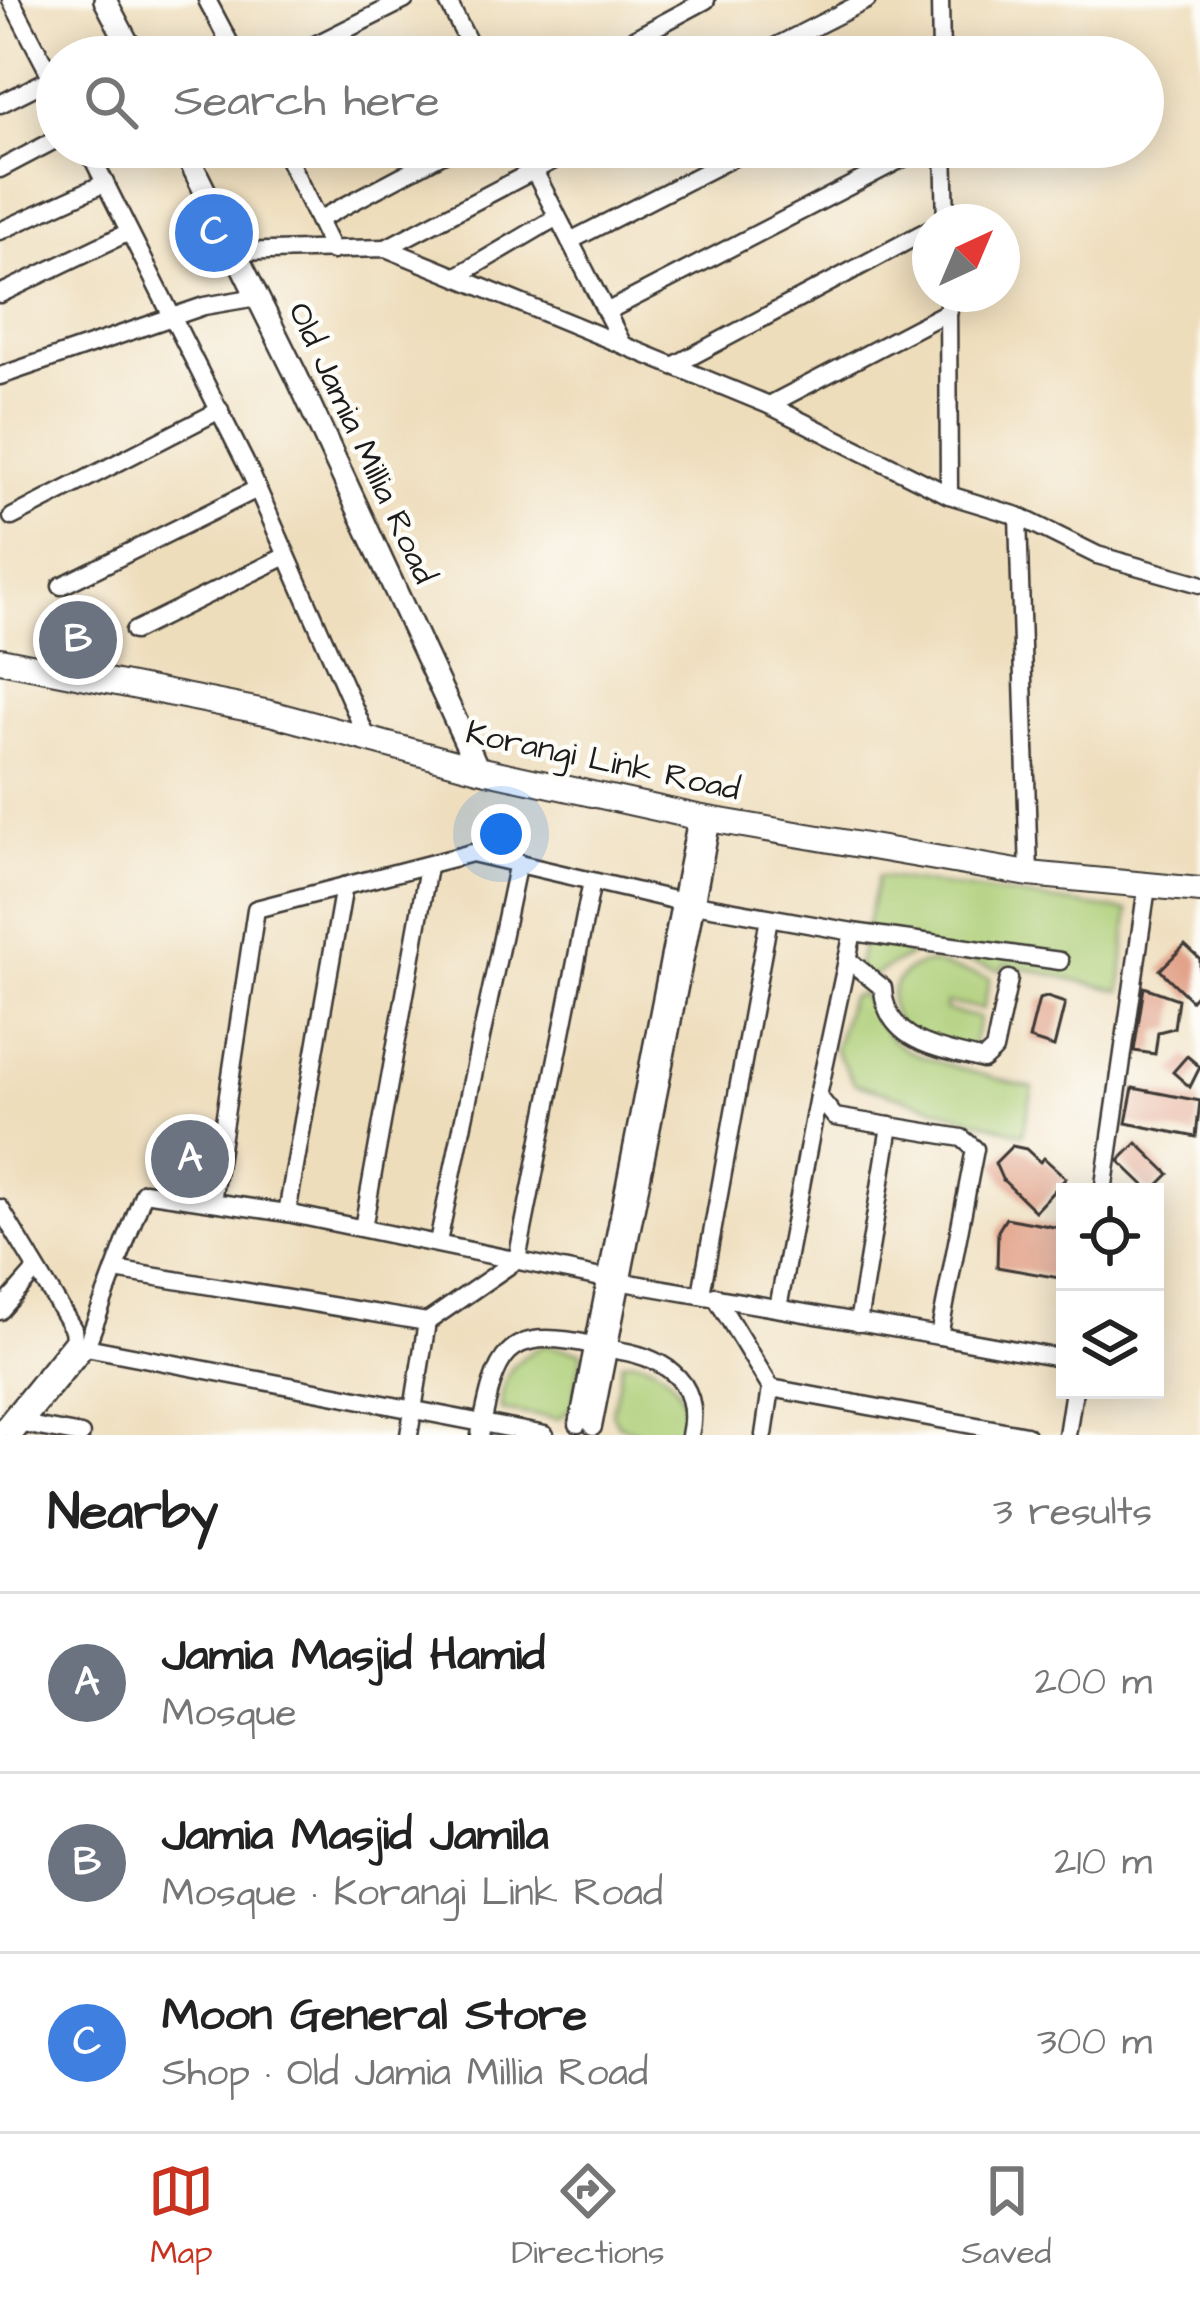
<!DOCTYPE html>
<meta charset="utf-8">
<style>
body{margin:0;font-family:"Architects Daughter",sans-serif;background:#f6f6f6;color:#222}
.controls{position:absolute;right:36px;bottom:36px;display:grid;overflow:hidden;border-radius:0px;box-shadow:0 6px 30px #0003}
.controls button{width:108px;height:108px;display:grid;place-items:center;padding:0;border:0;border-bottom:3px solid #e0e0e0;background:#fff;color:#222;font:60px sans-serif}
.compass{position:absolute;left:912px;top:204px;width:108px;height:108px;border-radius:50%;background:#fff;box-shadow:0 6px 30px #0003;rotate:44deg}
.you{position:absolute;left:501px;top:834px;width:42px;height:42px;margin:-30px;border:9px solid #fff;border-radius:50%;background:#1a73e8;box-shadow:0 0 0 18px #1a73e833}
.badge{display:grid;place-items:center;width:78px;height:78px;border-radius:50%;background:#c8321e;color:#fff;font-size:39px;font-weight:700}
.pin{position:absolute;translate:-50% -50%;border:6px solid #fff;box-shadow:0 3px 12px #0006}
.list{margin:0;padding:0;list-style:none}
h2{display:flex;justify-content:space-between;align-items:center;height:156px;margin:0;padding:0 48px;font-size:51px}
h2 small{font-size:39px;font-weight:400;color:#767676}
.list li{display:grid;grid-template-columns:78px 1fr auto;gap:36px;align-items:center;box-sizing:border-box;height:180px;padding:0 48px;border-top:3px solid #e0e0e0}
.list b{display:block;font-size:45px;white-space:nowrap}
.list p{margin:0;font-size:39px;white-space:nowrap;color:#767676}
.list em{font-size:39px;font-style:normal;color:#767676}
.icon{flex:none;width:66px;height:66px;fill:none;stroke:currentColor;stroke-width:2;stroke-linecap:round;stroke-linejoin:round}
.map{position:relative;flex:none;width:1200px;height:1435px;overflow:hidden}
.search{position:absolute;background:#fff;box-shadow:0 6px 30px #0003;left:36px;right:36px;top:36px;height:132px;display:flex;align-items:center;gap:30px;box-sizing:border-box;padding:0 42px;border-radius:66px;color:#767676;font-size:45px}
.sheet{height:696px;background:#fff}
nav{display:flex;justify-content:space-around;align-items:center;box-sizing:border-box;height:168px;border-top:3px solid #e0e0e0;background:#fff;font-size:33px;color:#767676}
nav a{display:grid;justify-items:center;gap:6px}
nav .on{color:#c8321e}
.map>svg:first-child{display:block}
</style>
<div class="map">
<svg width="1200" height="1435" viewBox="0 0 1200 1435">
<rect width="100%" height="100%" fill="#fdfcf7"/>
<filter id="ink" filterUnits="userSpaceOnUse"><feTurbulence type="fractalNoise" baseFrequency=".00833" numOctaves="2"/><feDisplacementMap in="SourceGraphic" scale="24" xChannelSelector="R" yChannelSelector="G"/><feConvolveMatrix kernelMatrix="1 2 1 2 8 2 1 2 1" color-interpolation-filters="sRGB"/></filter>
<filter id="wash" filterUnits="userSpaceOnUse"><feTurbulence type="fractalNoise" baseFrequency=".004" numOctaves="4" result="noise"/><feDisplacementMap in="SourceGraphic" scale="48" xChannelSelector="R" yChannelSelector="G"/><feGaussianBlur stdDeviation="2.7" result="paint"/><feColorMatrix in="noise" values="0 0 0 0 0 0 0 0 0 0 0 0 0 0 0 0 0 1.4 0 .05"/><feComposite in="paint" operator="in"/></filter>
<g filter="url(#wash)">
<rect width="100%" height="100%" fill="#edb"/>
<!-- green -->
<g fill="#adce77" stroke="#64754a" stroke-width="3">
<path d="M878,876l250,35 -7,80 -115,-27 -6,6 -81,-20 -56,31 -8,-4z"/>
<path d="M930,963l60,15 -7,31 -37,-6 -1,7 35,8 -9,33c-18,-5 -49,-8 -64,-20 -31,-24 -13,-65 23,-68z"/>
<path d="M859,994c20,12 19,37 39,51 21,15 107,36 135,43l-10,46 -169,-51 -19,-34 15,-52z"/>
<path d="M545,1345l37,7 -9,56 -15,11 -57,-9c0,-35 12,-51 44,-65z"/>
<path d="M634,1360c36,5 60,40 47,75h-37l-26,-11 -6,-11 10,-51z"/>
</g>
<g id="blocks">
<!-- building -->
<g fill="#dd9175">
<path d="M80,618l20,16 -23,27 -19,-16 7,-17z"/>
<path d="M1185,945l15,14v31l-9,10 -31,-30z"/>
<path d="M1144,987l34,12 -4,29 -16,4 -3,22 -21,-3z"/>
<path d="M1047,997l18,6 -11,44 -25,-8 10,-40z"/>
<path d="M1187,1056l13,11 -10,20 -17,-15z"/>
<path d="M1133,1088l67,13 -4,36 -70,-14z"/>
<path d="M180,1129l36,6 -10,58 -46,-10z"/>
<path d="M1137,1143l32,31 -18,18 -32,-31z"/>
<path d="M1012,1146l14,3 14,13 4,-4 22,20 -31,33 -33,-32 -7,-16z"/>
<path d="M1006,1218l59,11v50l-68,-12 1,-36z"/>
</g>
</g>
</g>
<g filter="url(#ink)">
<use href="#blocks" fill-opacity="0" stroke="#3c3934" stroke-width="3"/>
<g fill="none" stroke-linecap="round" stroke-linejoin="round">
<defs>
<g id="minor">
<path d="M11,0l46,88"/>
<path d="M207,0l30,57"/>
<path d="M447,0l29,57"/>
<path d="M940,0l1,57"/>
<path d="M291,57l114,-57"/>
<path d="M456,57l16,-8"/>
<path d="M600,57l106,-57"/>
<path d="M755,57l112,-57"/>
<path d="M0,104l52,-26"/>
<path d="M87,147l164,327 118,268"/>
<path d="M282,147l51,104"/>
<path d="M522,147l101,198"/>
<path d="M944,147l2,75"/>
<path d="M0,169l57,-30"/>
<path d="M318,220l138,-73"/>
<path d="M0,231l105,-48"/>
<path d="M570,241l184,-94"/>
<path d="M386,248l193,-101"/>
<path d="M236,252l150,-4 383,157 180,90 69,21 79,39 103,29"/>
<path d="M457,276l100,-59"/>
<path d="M0,294l129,-62"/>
<path d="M948,294l1,201"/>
<path d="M606,312l319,-165"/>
<path d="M673,366l257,-137"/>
<path d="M0,376l204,-70 53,-9"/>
<path d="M769,405l180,-94"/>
<path d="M1018,516l11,358"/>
<path d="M12,517l208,-107"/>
<path d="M61,586l196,-97"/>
<path d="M134,631l152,-75"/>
<path d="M853,932l207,29"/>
<path d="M847,959l36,29c3,55 56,60 100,72l11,-10 15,-71"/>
<path d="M1103,1192l44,-305"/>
<path d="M212,1202l75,11 57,-327"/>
<path d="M0,1208l73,121 1,10 -74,91"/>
<path d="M287,1213l319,66 333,57"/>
<path d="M363,1228l65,-361"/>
<path d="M438,1242l80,-380"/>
<path d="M115,1270l312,52 -18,113"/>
<path d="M701,1294l68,-376"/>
<path d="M715,1296l56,92 -7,47"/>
<path d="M778,1308l40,-212"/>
<path d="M0,1311l36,-41"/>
<path d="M427,1322l90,-62 75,-379"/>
<path d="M858,1323l32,-197"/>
<path d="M86,1347l459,88"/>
<path d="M609,1349c49,6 94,28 81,86"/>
<path d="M771,1388l255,47"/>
<path d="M23,1424l58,11"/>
<path d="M578,1424l119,-607"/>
<path d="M593,1427l119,-608"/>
<path d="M14,1435l72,-88 58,-155 68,10 44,-293 216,-56 206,48 175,31 -35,164 17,21 127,21 13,11 -36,187 126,23"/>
<path d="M480,1435c16,-81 23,-110 113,-90"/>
<path d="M1067,1435l7,-45"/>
</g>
<g id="tertiary">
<path d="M105,0l30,57"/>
<path d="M183,147l114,230 181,392"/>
</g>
<path id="secondary" d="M0,660l270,53 208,56 219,48 332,57 171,16"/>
</defs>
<!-- minor casing -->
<use href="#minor" stroke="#3c3934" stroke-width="21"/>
<!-- tertiary casing -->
<use href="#tertiary" stroke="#3c3934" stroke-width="26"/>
<!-- secondary casing -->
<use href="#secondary" stroke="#3c3934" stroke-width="28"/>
<!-- minor -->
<use href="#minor" stroke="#fff" stroke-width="16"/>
<!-- tertiary -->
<use href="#tertiary" stroke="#fff" stroke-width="21"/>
<!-- secondary -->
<use href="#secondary" stroke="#fff" stroke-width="24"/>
</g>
</g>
<g text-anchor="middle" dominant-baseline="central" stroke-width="9" stroke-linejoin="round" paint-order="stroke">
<!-- street labels -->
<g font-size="33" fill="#1c1c1c" stroke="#fdfcf7">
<text transform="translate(362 443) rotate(65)">Old Jamia Millia Road</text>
<text transform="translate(603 761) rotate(12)">Korangi Link Road</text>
</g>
</g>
</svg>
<div class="controls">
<button><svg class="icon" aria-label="locate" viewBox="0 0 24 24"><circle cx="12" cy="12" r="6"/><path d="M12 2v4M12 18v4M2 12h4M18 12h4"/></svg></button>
<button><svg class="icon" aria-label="layers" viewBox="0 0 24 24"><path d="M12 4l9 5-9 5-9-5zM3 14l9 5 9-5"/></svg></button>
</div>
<svg class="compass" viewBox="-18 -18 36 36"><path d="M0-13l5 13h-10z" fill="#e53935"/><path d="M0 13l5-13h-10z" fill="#767676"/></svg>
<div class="you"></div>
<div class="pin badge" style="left:190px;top:1159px;background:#6b7280">A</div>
<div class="pin badge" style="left:78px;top:640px;background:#6b7280">B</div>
<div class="pin badge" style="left:214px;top:233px;background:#3f7fe0">C</div>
<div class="search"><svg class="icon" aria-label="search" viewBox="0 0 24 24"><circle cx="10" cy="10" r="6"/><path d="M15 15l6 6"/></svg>Search here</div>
</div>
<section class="sheet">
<h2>Nearby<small>3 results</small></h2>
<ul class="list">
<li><span class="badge" style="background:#6b7280">A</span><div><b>Jamia Masjid Hamid</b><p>Mosque</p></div><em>200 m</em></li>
<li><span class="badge" style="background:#6b7280">B</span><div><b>Jamia Masjid Jamila</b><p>Mosque · Korangi Link Road</p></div><em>210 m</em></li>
<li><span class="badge" style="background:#3f7fe0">C</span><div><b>Moon General Store</b><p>Shop · Old Jamia Millia Road</p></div><em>300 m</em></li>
</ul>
</section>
<nav>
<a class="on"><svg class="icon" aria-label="map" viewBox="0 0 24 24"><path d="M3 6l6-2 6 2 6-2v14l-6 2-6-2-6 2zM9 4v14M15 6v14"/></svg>Map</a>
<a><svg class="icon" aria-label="directions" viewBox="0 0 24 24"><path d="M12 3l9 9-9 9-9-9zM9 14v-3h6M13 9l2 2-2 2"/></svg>Directions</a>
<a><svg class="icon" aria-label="saved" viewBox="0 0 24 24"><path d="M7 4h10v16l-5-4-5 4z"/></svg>Saved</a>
</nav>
